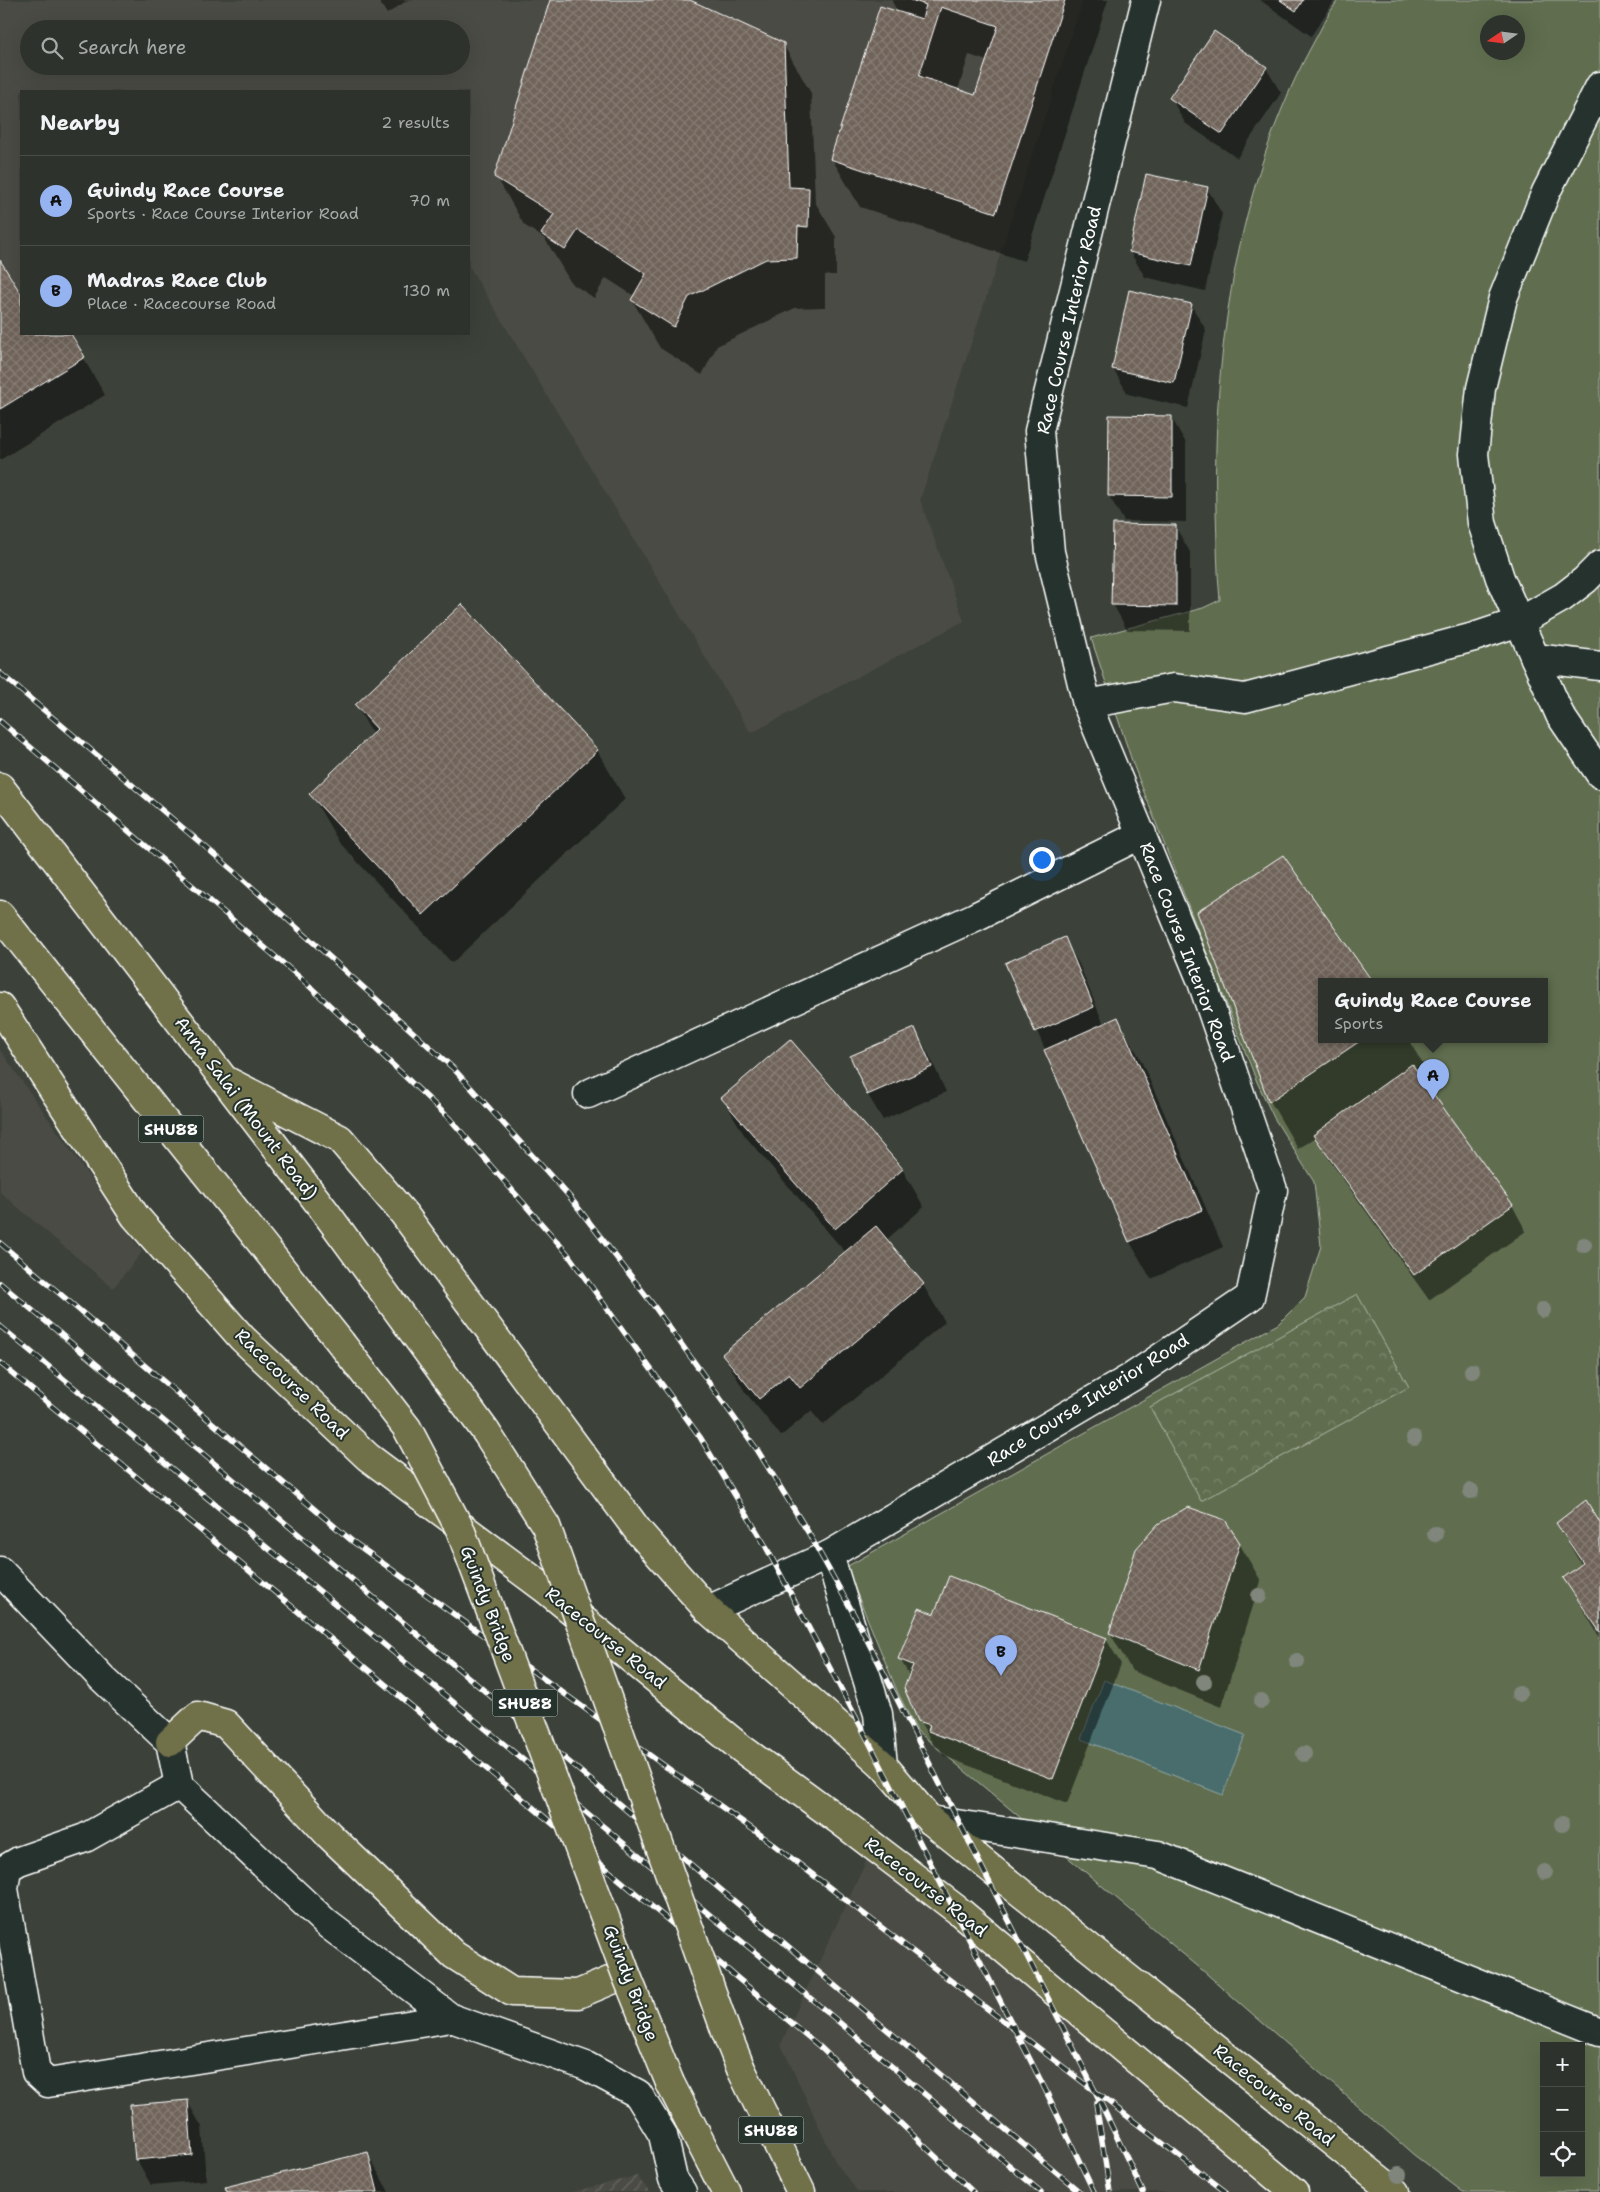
<!DOCTYPE html>
<meta charset="utf-8">
<style>
body{margin:0;font-family:"Shantell Sans",sans-serif;background:#393e38;color:#f1f3f6}
.controls{position:absolute;right:15px;bottom:15px;display:grid;overflow:hidden;border-radius:0px;box-shadow:0 5px 20px #0002}
.controls button{width:45px;height:45px;display:grid;place-items:center;padding:0;border:0;border-bottom:1px solid #484d48;background:#2d322c;color:#f1f3f6;font:25px sans-serif}
.compass{position:absolute;left:1480px;top:15px;width:45px;height:45px;border-radius:50%;background:#2d322c;box-shadow:0 5px 20px #0002;rotate:257deg}
.you{position:absolute;left:1041px;top:859px;width:18px;height:18px;margin:-12px;border:4px solid #fff;border-radius:50%;background:#1a73e8;box-shadow:0 0 0 8px #1a73e833}
.badge{display:grid;place-items:center;width:32px;height:32px;border-radius:50%;background:#95b2f1;color:#111;font-size:16px;font-weight:700}
.pin{position:absolute;translate:-50% -41px;filter:drop-shadow(0 1px 2px #0008)}
.pin::after{content:'';position:absolute;top:26px;width:18px;height:15px;background:inherit;clip-path:polygon(0 0,100% 0,50% 100%)}
.popup{position:absolute;left:1318px;top:978px;width:230px;height:65px;box-sizing:border-box;display:grid;place-content:center;border-radius:0px;background:#2d322c;filter:drop-shadow(0 1px 4px #0005);font-size:16px;white-space:nowrap;color:#a7aaa9}
.popup b{font-size:19px;color:#f1f3f6}
.popup::after{content:'';position:absolute;left:50%;top:100%;margin-left:-10px;border:10px solid transparent;border-top-color:#2d322c}
.list{margin:0;padding:0;list-style:none}
h2{display:flex;justify-content:space-between;align-items:center;height:65px;margin:0;padding:0 20px;font-size:21px}
h2 small{font-size:16px;font-weight:400;color:#a7aaa9}
.list li{display:grid;grid-template-columns:32px 1fr auto;gap:15px;align-items:center;box-sizing:border-box;height:90px;padding:0 20px;border-top:1px solid #484d48}
.list b{display:block;font-size:19px;white-space:nowrap}
.list p{margin:0;font-size:16px;white-space:nowrap;color:#a7aaa9}
.list em{font-size:16px;font-style:normal;color:#a7aaa9}
.icon{flex:none;width:28px;height:28px;fill:none;stroke:currentColor;stroke-width:2;stroke-linecap:round;stroke-linejoin:round}
.map{position:relative;flex:none;width:1600px;height:2192px;overflow:hidden}
.search{position:absolute;background:#2d322c;box-shadow:0 5px 20px #0002;left:20px;top:20px;width:450px;height:55px;display:flex;align-items:center;gap:12px;box-sizing:border-box;padding:0 18px;border-radius:28px;color:#a7aaa9;font-size:19px}
.panel{position:absolute;background:#2d322c;box-shadow:0 5px 20px #0002;left:20px;top:90px;width:450px;height:245px;border-radius:0px}
.map>svg:first-child{display:block}
</style>
<div class="map">
<svg width="1600" height="2192" viewBox="0 0 1600 2192">
<defs>
<pattern id="industrial-furrows" width="10" height="10" patternUnits="userSpaceOnUse" patternTransform="scale(1.25)"><rect width="10" height="10" fill="#4c4c44"/><path d="M-1 1l2-2M0 10L10 0M9 11l2-2" fill="none" stroke="#676760"/></pattern>
<pattern id="park-crowns" width="20" height="18" patternUnits="userSpaceOnUse" patternTransform="scale(1.25)"><rect width="20" height="18" fill="#616e4f"/><path d="M2 6a3 3 0 1 1 6 0M12 15a3 3 0 1 1 6 0" fill="none" stroke="#798469"/></pattern>
<pattern id="building-cross-hatch" width="8" height="8" patternUnits="userSpaceOnUse" patternTransform="scale(1.25)"><rect width="8" height="8" fill="#70645a"/><path d="M0 0l8 8M0 8l8-8" fill="none" stroke="#857b73"/></pattern>
</defs>
<rect width="100%" height="100%" fill="#3c423a"/>
<filter id="ink" filterUnits="userSpaceOnUse"><feTurbulence type="fractalNoise" baseFrequency=".02" numOctaves="2"/><feDisplacementMap in="SourceGraphic" scale="10" xChannelSelector="R" yChannelSelector="G"/><feConvolveMatrix kernelMatrix="1 2 1 2 8 2 1 2 1" color-interpolation-filters="sRGB"/></filter>
<g filter="url(#ink)">
<!-- built -->
<g fill="#4c4c44" fill-rule="evenodd">
<path d="M0,0h1083l-163,500 44,121 -213,112 -282,-467v-175h-448v243h49l-70,48zM29,29h432v37h-432z"/>
<path d="M0,1050l142,202 -29,36 -113,-96z"/>
<path d="M878,1836l398,356h-418l-23,-31 -54,-117z"/>
</g>
<!-- industrial -->
<path fill="url(#industrial-furrows)" d="M637,2176l12,16h-77z"/>
<!-- green -->
<path fill="#616e4f" stroke="#b0b6a7" fill-rule="evenodd" d="M1338,0h262v2192h-137l-49,-37 -213,-186 -284,-238 -19,-38 -52,-126 432,-243 27,-27 16,-51 -7,-64 -40,-64 -17,-36 -124,-318 -42,-126 112,-30 17,-8c-3,-30 -3,-60 -4,-90 -4,-153 21,-324 94,-461 9,-16 17,-34 28,-49zM1488,22h30v30h-30zM1322,981h222v58h-222zM1544,2046h37v127h-37z"/>
<!-- park -->
<path fill="url(#park-crowns)" stroke="#b0b6a7" d="M1357,1294l52,93 -208,114 -51,-94z"/>
<!-- water -->
<path fill="#486d6d" stroke="#91a7a7" d="M1104,1680l141,55 -22,60 -142,-56z"/>
<!-- shadow -->
<g fill="#0007" fill-rule="evenodd">
<path d="M378,0h30l-21,14z"/>
<path d="M551,0h136l96,44 28,49 4,109 21,35v38h-11v32l-30,1 -78,38 -15,29 -42,-27 -28,-48 2,-4 -28,-18 -12,20 -23,-15 -26,-44 -21,-14 -28,-49z"/>
<path d="M891,0h217l-84,261 -164,-54 -28,-48 67,-145zM969,55l18,6 -11,35 -18,-6z"/>
<path d="M1260,0h75l-24,36z"/>
<path d="M1266,68l15,25 -44,65 -52,-35 -14,-25z"/>
<path d="M1207,188l15,26 -17,77 -60,-14 -15,-25z"/>
<path d="M0,262l21,34v38h48l36,61 -105,65z"/>
<path d="M1191,305l15,25 -18,78 -60,-14 -15,-25z"/>
<path d="M1110,417h61l15,26v79l-62,-1 -15,-25z"/>
<path d="M1175,526l15,26v79l-63,-1 -14,-26z"/>
<path d="M356,705l241,45 28,49 -173,164 -113,-121 -28,-48 62,-59z"/>
<path d="M1283,857l87,124h-48v58h86l16,27 -9,5 97,134 14,26 -97,69 -99,-139 -14,-24 -18,12 -28,-48z"/>
<path d="M1064,939l15,25 25,61 13,-6 22,37 84,191 -72,32 -21,-37 -123,-279z"/>
<path d="M915,1030l14,25 17,37 -63,28 -15,-25 -16,-38z"/>
<path d="M723,1099l179,70 22,38 -38,33 37,45 22,37 -122,103 -12,-14 -30,25 -36,-44 -22,-38 123,-101 -101,-117z"/>
<path d="M1557,1524l43,1v113l-35,-59 17,-13z"/>
<path d="M1239,1543l22,38 -40,126 -89,-36 -22,-38z"/>
<path d="M935,1615l171,24 15,25 -54,140 -123,-48 -5,-8 -5,-2 -15,-26 -9,-43 -10,-18z"/>
<path d="M187,2101l15,26 4,53 -55,5 -14,-25z"/>
<path d="M367,2153l22,39h-161z"/>
</g>
<!-- building -->
<g fill="url(#building-cross-hatch)" stroke="#fff" fill-rule="evenodd">
<path d="M550,0h140l94,43 5,144 20,1 -1,39 -10,-1 -1,32 -31,1 -77,38 -15,30 -43,-27 15,-26 -68,-44 -13,20 -24,-16 13,-20 -60,-37z"/>
<path d="M911,0h154l-69,213 -166,-54 50,-153 42,13 4,-14zM941,7l57,19 -23,69 -56,-19z"/>
<path d="M1280,0h23l-7,11z"/>
<path d="M1214,31l53,36 -45,67 -53,-36z"/>
<path d="M1146,174l62,13 -17,79 -62,-14z"/>
<path d="M0,260l21,34v40h50l14,23 -85,52z"/>
<path d="M1129,290l63,14 -18,79 -62,-14z"/>
<path d="M1109,415l63,1v81l-64,-1z"/>
<path d="M1113,524l63,1v81l-65,-1z"/>
<path d="M462,604l136,146 -175,165 -114,-121 68,-65 -22,-24z"/>
<path d="M1283,855l89,126h-50v58h41l-94,63 -72,-190z"/>
<path d="M1065,937l29,70 -59,25 -30,-69z"/>
<path d="M1118,1017l84,193 -73,32 -85,-192z"/>
<path d="M915,1028l17,39 -65,28 -17,-39z"/>
<path d="M790,1039l113,130 -68,60 -114,-131z"/>
<path d="M1412,1064l101,141 -99,70 -101,-140z"/>
<path d="M876,1226l48,58 -124,104 -11,-14 -30,25 -37,-45z"/>
<path d="M1586,1500l14,23v109l-37,-54 20,-15 -27,-40z"/>
<path d="M1188,1507l37,13 15,23 -41,127 -90,-37 27,-84 22,-25z"/>
<path d="M949,1576l158,62 -54,141 -125,-48 2,-6 -12,-4 -14,-33 9,-23 -15,-6 21,-51 15,6z"/>
<path d="M188,2100l4,55 -57,5 -5,-55z"/>
<path d="M368,2152l10,40h-151l-2,-5z"/>
</g>
<g fill="none" stroke-linecap="round" stroke-linejoin="round">
<defs>
<g id="minor">
<path d="M1600,86l-54,106 -43,106 -22,90 -7,66 8,69 18,55 60,137 40,59"/>
<path d="M1535,658l65,8"/>
<path d="M1087,704l87,-16 71,10 229,-61 45,-15 44,-25 22,-17 15,-15"/>
<path d="M588,1094l387,-177 167,-83"/>
<path d="M829,1555l49,159 5,51"/>
<path d="M0,1571l102,107 68,64 9,43 147,138 125,95 135,48 52,28 25,41 10,44 9,13"/>
<path d="M708,1610l121,-55 303,-178 118,-80 23,-107 -72,-211 -114,-275 -37,-152 -11,-121 107,-431"/>
<path d="M179,1785l-94,53 -66,23 -12,7 -3,21 32,183 12,11 403,-65"/>
<path d="M930,1820l228,35 442,177"/>
</g>
<g id="major">
<path d="M0,787l324,423 162,222"/>
<path d="M0,915l341,428"/>
<path d="M0,1007l135,209 107,122 126,119 176,131 198,161 101,74 117,89 334,280"/>
<path d="M225,1080l115,59 64,75 235,318 69,78 175,155 47,55 465,372"/>
<path d="M170,1742l28,-26 28,8 103,111 125,120 58,37 66,2 48,-20"/>
<path d="M741,2069l60,123"/>
<path d="M670,2083l56,109"/>
</g>
</defs>
<!-- minor casing -->
<use href="#minor" stroke="#fff" stroke-width="31"/>
<!-- major casing -->
<use href="#major" stroke="#fff" stroke-width="31"/>
<!-- minor -->
<use href="#minor" stroke="#26332d" stroke-width="28"/>
<!-- major -->
<use href="#major" stroke="#6f704a" stroke-width="28"/>
<defs>
<g id="rail">
<path d="M0,673l235,199 218,196 116,128 85,110 104,145 50,81 48,86 238,471 49,103"/>
<path d="M0,721l305,261 145,137 117,134 133,184 65,108 104,197 176,347 49,103"/>
<path d="M0,1243l352,298 417,300 457,351"/>
<path d="M0,1283l1080,909"/>
<path d="M0,1326l833,691 208,175"/>
<path d="M0,1363l819,683 154,146"/>
<path d="M1096,2103l14,89"/>
</g>
</defs>
<!-- rail casing -->
<use href="#rail" stroke="#fff" stroke-width="5.5"/>
<!-- rail -->
<use href="#rail" stroke="#26332d" stroke-width="4" stroke-dasharray="11" stroke-linecap="butt"/>
<defs>
<g id="major-bridge">
<path d="M341,1343l66,85 53,101 166,445 44,109"/>
<path d="M486,1432l60,94 180,506 15,37"/>
</g>
</defs>
<!-- major-bridge casing -->
<use href="#major-bridge" stroke="#fff" stroke-width="31" stroke-linecap="butt"/>
<!-- major-bridge -->
<use href="#major-bridge" stroke="#6f704a" stroke-width="28"/>
</g>
<!-- trees -->
<g fill="#80867b">
<circle cx="1584" cy="1245" r="8"/>
<circle cx="1543" cy="1310" r="8"/>
<circle cx="1472" cy="1371" r="8"/>
<circle cx="1414" cy="1438" r="8"/>
<circle cx="1471" cy="1491" r="8"/>
<circle cx="1435" cy="1534" r="8"/>
<circle cx="1259" cy="1596" r="8"/>
<circle cx="1297" cy="1661" r="8"/>
<circle cx="1204" cy="1682" r="8"/>
<circle cx="1519" cy="1694" r="8"/>
<circle cx="1261" cy="1701" r="8"/>
<circle cx="1304" cy="1754" r="8"/>
<circle cx="1562" cy="1824" r="8"/>
<circle cx="1545" cy="1872" r="8"/>
<circle cx="1399" cy="2175" r="8"/>
</g>
</g>
<g text-anchor="middle" dominant-baseline="central" stroke-width="4" stroke-linejoin="round" paint-order="stroke">
<!-- shield labels -->
<g fill="#26332d" stroke="#bec2c0" stroke-width="1">
<rect x="138.5" y="1115.5" width="65" height="27" rx="4"/>
<rect x="492.5" y="1689.5" width="65" height="27" rx="4"/>
<rect x="738.5" y="2116.5" width="65" height="27" rx="4"/>
</g>
<g font-size="16" font-weight="bold" fill="#fff">
<text x="171" y="1129">SHU88</text>
<text x="525" y="1703">SHU88</text>
<text x="771" y="2130">SHU88</text>
</g>
<!-- street labels -->
<g font-size="18" fill="#fff" stroke="#26332d">
<text transform="translate(1069 320) rotate(-77)">Race Course Interior Road</text>
<text transform="translate(1187 952) rotate(69)">Race Course Interior Road</text>
<text transform="translate(246 1108) rotate(53)">Anna Salai (Mount Road)</text>
<text transform="translate(292 1384) rotate(44)">Racecourse Road</text>
<text transform="translate(1088 1400) rotate(-32)">Race Course Interior Road</text>
<text transform="translate(488 1604) rotate(69)">Guindy Bridge</text>
<text transform="translate(606 1638) rotate(39)">Racecourse Road</text>
<text transform="translate(926 1887) rotate(38)">Racecourse Road</text>
<text transform="translate(631 1983) rotate(69)">Guindy Bridge</text>
<text transform="translate(1274 2095) rotate(39)">Racecourse Road</text>
</g>
</g>
</svg>
<div class="controls">
<button>+</button>
<button>−</button>
<button><svg class="icon" aria-label="locate" viewBox="0 0 24 24"><circle cx="12" cy="12" r="6"/><path d="M12 2v4M12 18v4M2 12h4M18 12h4"/></svg></button>
</div>
<svg class="compass" viewBox="-18 -18 36 36"><path d="M0-13l5 13h-10z" fill="#e53935"/><path d="M0 13l5-13h-10z" fill="#a7aaa9"/></svg>
<div class="you"></div>
<div class="pin badge" style="left:1433px;top:1100px">A</div>
<div class="popup"><b>Guindy Race Course</b>Sports</div>
<div class="pin badge" style="left:1001px;top:1676px">B</div>
<div class="search"><svg class="icon" aria-label="search" viewBox="0 0 24 24"><circle cx="10" cy="10" r="6"/><path d="M15 15l6 6"/></svg>Search here</div>
<section class="panel">
<h2>Nearby<small>2 results</small></h2>
<ul class="list">
<li><span class="badge">A</span><div><b>Guindy Race Course</b><p>Sports · Race Course Interior Road</p></div><em>70 m</em></li>
<li><span class="badge">B</span><div><b>Madras Race Club</b><p>Place · Racecourse Road</p></div><em>130 m</em></li>
</ul>
</section>
</div>
